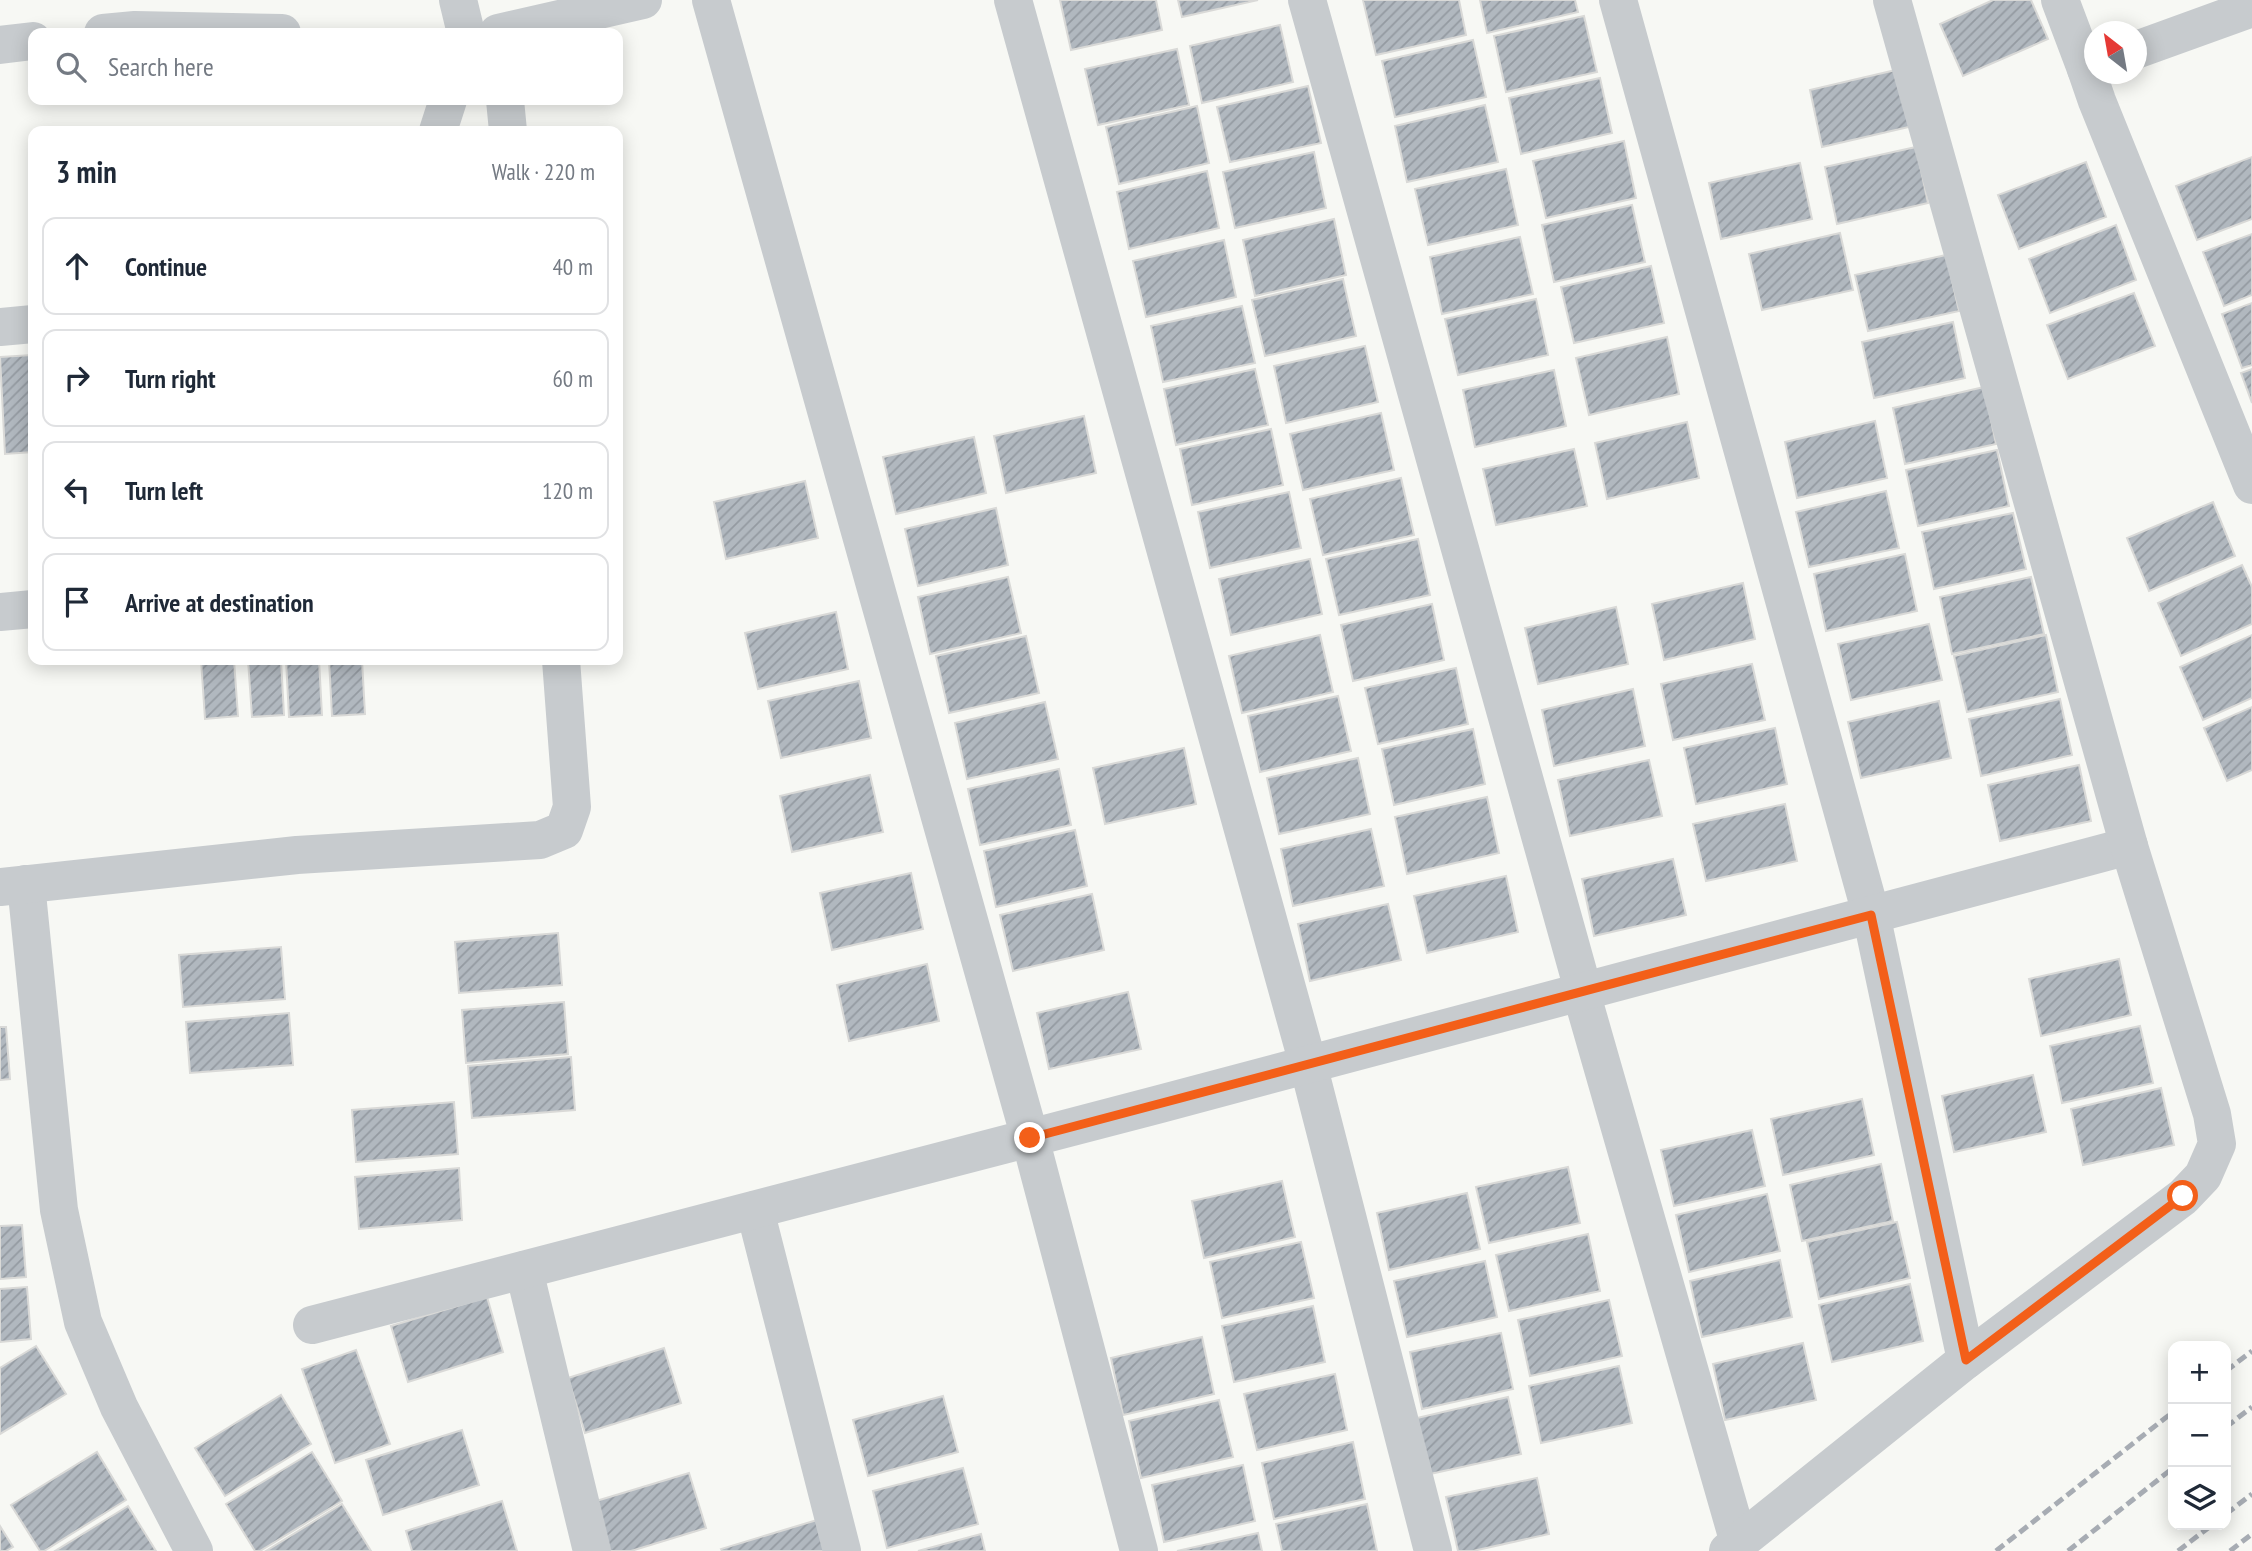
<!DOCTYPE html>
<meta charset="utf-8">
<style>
body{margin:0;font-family:"PT Sans Narrow",sans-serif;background:#f6f6f7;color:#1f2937}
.controls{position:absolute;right:21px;bottom:21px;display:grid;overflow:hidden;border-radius:14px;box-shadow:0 4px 18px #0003}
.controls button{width:63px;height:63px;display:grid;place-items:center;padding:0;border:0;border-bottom:2px solid #e0e1e3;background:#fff;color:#1f2937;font:35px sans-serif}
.compass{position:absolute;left:2084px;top:21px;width:63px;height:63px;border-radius:50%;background:#fff;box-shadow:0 4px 18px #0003;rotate:329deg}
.stop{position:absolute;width:21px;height:21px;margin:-16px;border:5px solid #f35f19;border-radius:50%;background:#fff}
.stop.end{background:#f35f19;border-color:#fff;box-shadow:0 2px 7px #0008}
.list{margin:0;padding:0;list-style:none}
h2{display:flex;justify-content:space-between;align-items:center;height:91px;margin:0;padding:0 28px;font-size:30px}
h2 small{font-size:23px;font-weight:400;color:#747a83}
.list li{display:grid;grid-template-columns:46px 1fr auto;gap:21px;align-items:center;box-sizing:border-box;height:98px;margin:0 14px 14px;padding:0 14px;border:2px solid #e0e1e3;border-radius:14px}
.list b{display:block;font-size:26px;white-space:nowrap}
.list em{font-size:23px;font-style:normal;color:#747a83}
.icon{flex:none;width:38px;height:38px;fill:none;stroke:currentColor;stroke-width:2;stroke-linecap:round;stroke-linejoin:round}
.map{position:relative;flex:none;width:2252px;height:1551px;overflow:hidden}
.search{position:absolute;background:#fff;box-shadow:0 4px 18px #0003;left:28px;top:28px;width:595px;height:77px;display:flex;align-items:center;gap:18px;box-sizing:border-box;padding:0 24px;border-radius:14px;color:#747a83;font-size:26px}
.panel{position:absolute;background:#fff;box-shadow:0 4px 18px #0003;left:28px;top:126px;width:595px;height:539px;border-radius:14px}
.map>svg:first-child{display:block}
</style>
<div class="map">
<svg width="2252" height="1551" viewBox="0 0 2252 1551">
<defs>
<pattern id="building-hatch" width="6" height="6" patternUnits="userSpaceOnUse" patternTransform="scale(1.75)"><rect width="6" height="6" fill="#b1b8bf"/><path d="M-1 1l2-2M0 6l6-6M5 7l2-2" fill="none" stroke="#949aa1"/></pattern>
</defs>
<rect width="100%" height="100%" fill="#f7f8f4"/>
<!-- building -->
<g fill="url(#building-hatch)" stroke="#d9d9d7" stroke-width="2">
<path d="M1060,0h96l6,30 -91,20z"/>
<path d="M1178,0h80l-76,17z"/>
<path d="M1363,0h96l7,35 -90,20z"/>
<path d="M1480,0h95l3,12 -91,21z"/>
<path d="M1993,0h38l17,39 -85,37 -23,-52z"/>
<path d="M1584,16l13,56 -91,20 -12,-56z"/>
<path d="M1280,25l13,57 -91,21 -12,-57z"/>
<path d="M1473,40l13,57 -91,20 -13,-56z"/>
<path d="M1177,49l12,56 -91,20 -13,-56z"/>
<path d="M1900,69l13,57 -91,21 -12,-57z"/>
<path d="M1600,78l12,55 -91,21 -12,-56z"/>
<path d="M1308,86l13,57 -91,19 -13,-55z"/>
<path d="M1485,105l13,57 -91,20 -12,-56z"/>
<path d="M1197,106l12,57 -90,21 -13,-57z"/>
<path d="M1624,141l12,57 -90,20 -13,-57z"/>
<path d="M1916,147l12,56 -91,21 -12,-57z"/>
<path d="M1314,152l12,56 -91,20 -12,-56z"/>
<path d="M2252,157v62l-55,21 -21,-54z"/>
<path d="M2086,162l20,55 -87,32 -21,-54z"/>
<path d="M1800,163l12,56 -91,20 -12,-56z"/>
<path d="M1506,169l12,56 -90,20 -13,-56z"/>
<path d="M1207,171l12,57 -90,21 -12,-57z"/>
<path d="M1632,205l13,57 -91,20 -12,-57z"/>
<path d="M1334,219l12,56 -91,21 -12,-56z"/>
<path d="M2116,225l20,55 -86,33 -21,-54z"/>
<path d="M1840,233l13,57 -91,20 -13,-56z"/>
<path d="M2252,234v61l-28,11 -21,-54z"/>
<path d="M1520,237l13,57 -91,20 -12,-57z"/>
<path d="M1224,240l12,57 -90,20 -13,-56z"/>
<path d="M1946,255l13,56 -91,20 -13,-56z"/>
<path d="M1651,266l13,57 -90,20 -13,-56z"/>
<path d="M1343,279l13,57 -91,20 -13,-56z"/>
<path d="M2134,293l21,53 -87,33 -21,-54z"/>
<path d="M1536,299l12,56 -90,20 -13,-56z"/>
<path d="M2252,303v62l-10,3 -20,-54z"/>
<path d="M1242,306l13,57 -92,19 -12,-56z"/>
<path d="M1953,322l12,56 -91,20 -12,-56z"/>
<path d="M1667,337l12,57 -90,21 -13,-57z"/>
<path d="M1365,346l13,56 -92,21 -12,-57z"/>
<path d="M32,355l1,97 -28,2 -5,-97z"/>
<path d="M1255,369l13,56 -92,20 -12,-56z"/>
<path d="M2252,369v34l-11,-30z"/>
<path d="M1554,370l12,56 -91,21 -12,-57z"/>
<path d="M1984,387l12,57 -91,20 -12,-56z"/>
<path d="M1381,413l13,57 -91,20 -13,-56z"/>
<path d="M1084,416l12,57 -90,20 -12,-57z"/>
<path d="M1875,421l12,57 -90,20 -12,-56z"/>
<path d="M1687,422l12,56 -92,21 -12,-56z"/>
<path d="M1271,429l12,56 -91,20 -12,-56z"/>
<path d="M974,437l12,56 -90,21 -13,-57z"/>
<path d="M1574,449l13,57 -91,19 -13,-56z"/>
<path d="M1997,450l12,56 -91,20 -12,-56z"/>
<path d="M1401,478l13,57 -91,20 -13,-56z"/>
<path d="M805,481l13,57 -92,21 -12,-57z"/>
<path d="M1886,491l13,57 -90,19 -13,-55z"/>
<path d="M1289,492l12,56 -91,20 -12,-56z"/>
<path d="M2213,502l22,54 -86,35 -22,-53z"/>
<path d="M996,508l12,57 -90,21 -13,-57z"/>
<path d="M2013,513l13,56 -92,20 -12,-57z"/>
<path d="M1418,539l12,56 -91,20 -13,-56z"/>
<path d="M1905,554l12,57 -91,20 -12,-57z"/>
<path d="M1310,559l12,55 -91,21 -12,-56z"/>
<path d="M2242,565l10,22v37l-71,32 -23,-53z"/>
<path d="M1008,577l13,56 -91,21 -12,-57z"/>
<path d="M2031,577l13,57 -92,20 -12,-57z"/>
<path d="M1743,583l12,56 -91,21 -12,-56z"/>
<path d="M1432,604l12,56 -91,21 -12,-56z"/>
<path d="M1616,607l12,57 -90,20 -13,-56z"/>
<path d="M836,612l12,57 -90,20 -13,-56z"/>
<path d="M1929,624l13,56 -91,20 -13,-56z"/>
<path d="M1320,635l13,57 -91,21 -13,-57z"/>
<path d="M2046,635l12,57 -91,20 -13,-56z"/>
<path d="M2252,635v63l-49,22 -23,-53z"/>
<path d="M1026,636l13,57 -90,20 -13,-57z"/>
<path d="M201,660h33l4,56 -33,3z"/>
<path d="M248,660h33l3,55 -32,2z"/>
<path d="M286,660h33l3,55 -33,2z"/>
<path d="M329,660h33l3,54 -33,2z"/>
<path d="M1752,664l13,56 -92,20 -12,-56z"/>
<path d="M1456,668l12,56 -90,20 -13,-56z"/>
<path d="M859,681l12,57 -90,20 -13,-57z"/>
<path d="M1633,689l12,57 -91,20 -12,-56z"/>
<path d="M1338,696l13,55 -91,21 -12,-56z"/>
<path d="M2060,699l12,56 -91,21 -12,-57z"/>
<path d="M1939,701l12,57 -90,20 -13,-56z"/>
<path d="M1045,702l13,57 -91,20 -12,-56z"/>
<path d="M2252,707v63l-25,11 -23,-53z"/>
<path d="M1775,728l12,56 -91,20 -12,-56z"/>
<path d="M1473,729l12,55 -91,21 -12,-56z"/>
<path d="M1184,748l12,56 -91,20 -12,-56z"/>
<path d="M1358,758l12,56 -91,20 -12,-56z"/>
<path d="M1649,760l13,56 -92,20 -12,-56z"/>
<path d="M2079,765l12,56 -91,20 -12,-56z"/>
<path d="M1059,769l12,56 -91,20 -12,-56z"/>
<path d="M870,775l13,57 -91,20 -12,-56z"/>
<path d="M1487,797l12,56 -92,21 -12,-57z"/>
<path d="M1785,804l12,57 -91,20 -13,-57z"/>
<path d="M1371,829l13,57 -91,20 -12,-57z"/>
<path d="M1075,830l12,56 -91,21 -12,-56z"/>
<path d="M1673,859l13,56 -92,21 -12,-57z"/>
<path d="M911,873l12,56 -91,21 -12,-57z"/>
<path d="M1506,876l12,56 -91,21 -13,-57z"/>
<path d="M1092,894l12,56 -91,21 -13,-56z"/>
<path d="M1388,904l13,56 -91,21 -12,-57z"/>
<path d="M558,933l4,52 -103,8 -4,-51z"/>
<path d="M281,947l4,52 -102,8 -4,-52z"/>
<path d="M2119,959l12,56 -90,21 -12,-57z"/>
<path d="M927,964l12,57 -90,20 -12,-56z"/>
<path d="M1128,992l13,57 -92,20 -12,-56z"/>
<path d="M564,1002l4,52 -102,9 -4,-53z"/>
<path d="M289,1013l4,52 -103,8 -4,-51z"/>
<path d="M2140,1026l13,57 -91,20 -12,-57z"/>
<path d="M0,1027h6l4,52 -10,1z"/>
<path d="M571,1057l4,53 -103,8 -4,-52z"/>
<path d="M2033,1075l13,57 -92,20 -12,-56z"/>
<path d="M2161,1088l13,57 -91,20 -12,-56z"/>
<path d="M1862,1099l12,56 -91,20 -12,-56z"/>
<path d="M454,1102l4,52 -102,8 -4,-52z"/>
<path d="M1752,1130l13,56 -91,20 -13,-56z"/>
<path d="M1881,1164l12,57 -91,20 -12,-56z"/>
<path d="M1568,1167l12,56 -91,20 -13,-56z"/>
<path d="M459,1168l3,52 -103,9 -4,-52z"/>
<path d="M1282,1181l13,56 -91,21 -12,-57z"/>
<path d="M1467,1193l13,56 -91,21 -12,-57z"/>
<path d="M1767,1194l13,57 -91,21 -13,-57z"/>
<path d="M1897,1222l13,56 -91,21 -12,-57z"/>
<path d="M22,1225l4,52 -26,2v-53z"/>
<path d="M1588,1234l12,57 -91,20 -13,-56z"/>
<path d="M1301,1242l13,56 -92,20 -12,-56z"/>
<path d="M1780,1260l12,57 -90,20 -12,-56z"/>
<path d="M1485,1261l12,56 -90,20 -13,-56z"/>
<path d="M1910,1284l13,57 -91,21 -13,-57z"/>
<path d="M27,1287l4,52 -31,3v-53z"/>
<path d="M487,1297l16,55 -95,30 -17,-56z"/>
<path d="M1609,1300l13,56 -92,20 -12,-56z"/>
<path d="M1313,1306l12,56 -91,20 -12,-56z"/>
<path d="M1501,1333l12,56 -91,20 -12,-57z"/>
<path d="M1202,1337l12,57 -91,21 -12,-57z"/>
<path d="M1803,1343l13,57 -91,20 -12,-56z"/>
<path d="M36,1346l30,48 -66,40v-66z"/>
<path d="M664,1348l17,55 -96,30 -17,-55z"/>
<path d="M356,1350l34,94 -55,19 -33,-94z"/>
<path d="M1619,1366l13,57 -91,20 -12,-57z"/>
<path d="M1335,1374l12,56 -90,20 -13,-56z"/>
<path d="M281,1395l30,49 -86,52 -30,-48z"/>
<path d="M943,1396l15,56 -90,24 -15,-56z"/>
<path d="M1508,1397l13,57 -91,20 -13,-56z"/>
<path d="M1219,1400l14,57 -92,21 -12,-57z"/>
<path d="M462,1430l17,55 -96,30 -17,-55z"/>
<path d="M1353,1442l12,57 -91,20 -12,-56z"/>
<path d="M97,1452l29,48 -82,51h-4l-29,-46z"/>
<path d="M312,1452l30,49 -82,50h-5l-29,-47z"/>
<path d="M1243,1465l12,56 -91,21 -12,-57z"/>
<path d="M963,1468l15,56 -91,24 -14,-57z"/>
<path d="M689,1473l17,55 -75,23h-23l-15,-49z"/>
<path d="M1537,1478l12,56 -76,17h-15l-12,-54z"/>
<path d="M502,1501l15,50h-105l-6,-20z"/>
<path d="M342,1504l29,47h-105z"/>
<path d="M1367,1504l10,47h-95l-6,-27z"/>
<path d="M128,1506l28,45h-101z"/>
<path d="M817,1520l9,31h-104l-1,-2z"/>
<path d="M0,1526l13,21 -7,4h-6z"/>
<path d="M1258,1533l4,18h-85z"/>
<path d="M981,1534l4,17h-67z"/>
</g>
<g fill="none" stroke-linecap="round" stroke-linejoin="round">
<!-- minor -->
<g stroke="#c7cbce" stroke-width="38">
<path d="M458,0l8,33"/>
<path d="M711,0l319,1138 109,413"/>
<path d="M1013,0l295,1064 125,487"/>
<path d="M1307,0l275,986 -1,6 158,551"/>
<path d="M1618,0l253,914 95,446"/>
<path d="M2060,0l26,69"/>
<path d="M103,33l32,-3 147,3"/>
<path d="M498,33l145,-33"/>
<path d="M0,45l33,-4"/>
<path d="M2136,50l116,-42"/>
<path d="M2094,65l-8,4 11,32 155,384"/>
<path d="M505,100l3,31"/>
<path d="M438,131l10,-31"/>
<path d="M0,327l33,-3"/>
<path d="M0,612l33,-3"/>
<path d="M26,884l33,326 24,112 36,85 75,144"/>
<path d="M0,887l297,-32 243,-15 24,-10 8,-23 -11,-147"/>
<path d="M755,1210l87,341"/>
<path d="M524,1270l68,281"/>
<path d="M312,1325l848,-221 969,-258"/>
<path d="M1728,1551l238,-191 217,-163 20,-21 14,-32 -5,-30 -83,-268 -237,-846"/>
</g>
<!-- rail -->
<g stroke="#a7acb3" stroke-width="5" stroke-dasharray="10 5" stroke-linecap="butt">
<path d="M2226,1371l26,-20"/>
<path d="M2226,1427l26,-20"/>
<path d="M2226,1514l26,-20"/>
<path d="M1996,1551l177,-139"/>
<path d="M2068,1551l105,-83"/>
<path d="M2178,1551l34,-26"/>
<path d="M2230,1551l22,-17"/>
</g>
</g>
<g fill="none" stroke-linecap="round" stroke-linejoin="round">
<!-- route -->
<path stroke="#f35f19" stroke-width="9" d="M1030,1138l841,-223 95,445 217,-164"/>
</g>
</svg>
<div class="controls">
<button>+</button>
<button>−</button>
<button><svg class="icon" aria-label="layers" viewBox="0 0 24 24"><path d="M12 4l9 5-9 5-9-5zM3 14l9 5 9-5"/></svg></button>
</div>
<svg class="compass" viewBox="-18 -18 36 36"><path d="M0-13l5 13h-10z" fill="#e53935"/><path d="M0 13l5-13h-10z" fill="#747a83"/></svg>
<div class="stop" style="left:2183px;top:1196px"></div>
<div class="stop end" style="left:1030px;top:1138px"></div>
<div class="search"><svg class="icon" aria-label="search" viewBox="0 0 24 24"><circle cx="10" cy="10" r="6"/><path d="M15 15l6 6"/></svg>Search here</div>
<section class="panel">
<h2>3 min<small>Walk · 220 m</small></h2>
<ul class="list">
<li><svg class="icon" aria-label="ahead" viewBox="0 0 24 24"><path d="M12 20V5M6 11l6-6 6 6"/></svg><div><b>Continue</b></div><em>40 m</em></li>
<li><svg class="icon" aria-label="right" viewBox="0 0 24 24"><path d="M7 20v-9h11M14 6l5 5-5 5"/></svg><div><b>Turn right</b></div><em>60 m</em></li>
<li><svg class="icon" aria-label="left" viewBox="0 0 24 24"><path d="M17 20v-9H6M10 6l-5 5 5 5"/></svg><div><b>Turn left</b></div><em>120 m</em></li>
<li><svg class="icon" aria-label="arrive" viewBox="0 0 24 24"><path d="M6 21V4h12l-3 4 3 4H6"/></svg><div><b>Arrive at destination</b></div></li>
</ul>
</section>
</div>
